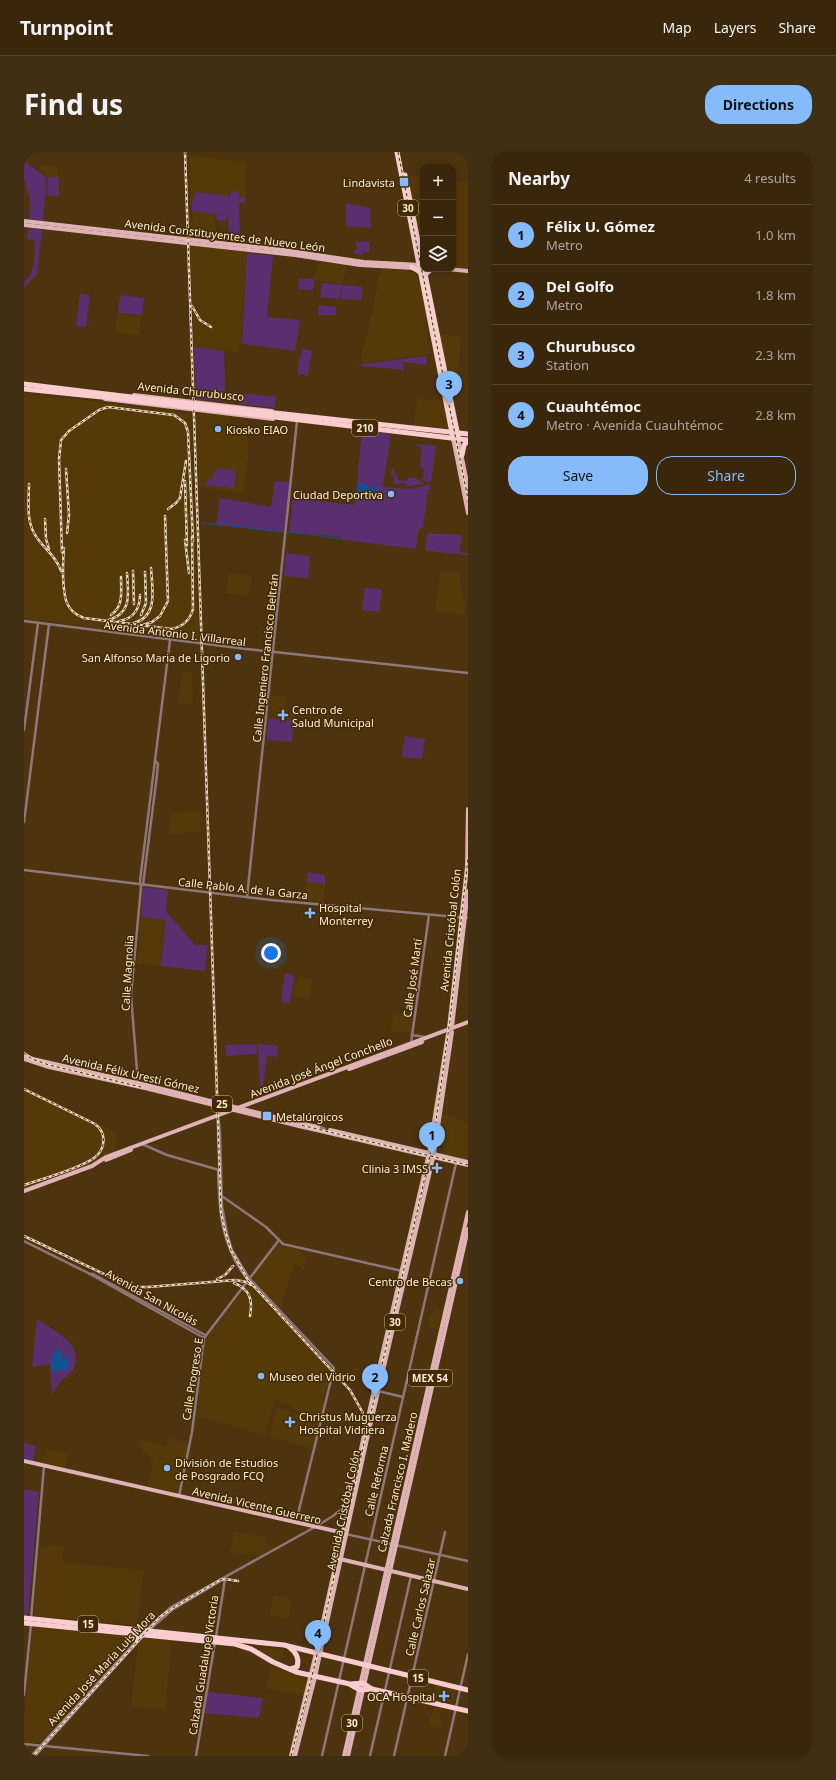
<!DOCTYPE html>
<meta charset="utf-8">
<style>
body{margin:0;font-family:"Noto Sans",sans-serif;background:#412f14;color:#f1f3f6}
.controls{position:absolute;right:12px;top:12px;display:grid;overflow:hidden;border-radius:8px;box-shadow:0 2px 10px #0003}
.controls button{width:36px;height:36px;display:grid;place-items:center;padding:0;border:0;border-bottom:1px solid #54442c;background:#3a270b;color:#f1f3f6;font:20px sans-serif}
.you{position:absolute;left:247px;top:801px;width:14px;height:14px;margin:-10px;border:3px solid #fff;border-radius:50%;background:#1a73e8;box-shadow:0 0 0 6px #1a73e833}
.badge{display:grid;place-items:center;width:26px;height:26px;border-radius:50%;background:#85bbfb;color:#111;font-size:13px;font-weight:700}
.pin{position:absolute;translate:-50% -33px;filter:drop-shadow(0 1px 2px #0008)}
.pin::after{content:'';position:absolute;top:21px;width:14px;height:12px;background:inherit;clip-path:polygon(0 0,100% 0,50% 100%)}
.list{margin:0;padding:0;list-style:none}
h2{display:flex;justify-content:space-between;align-items:center;height:52px;margin:0;padding:0 16px;font-size:17px}
h2 small{font-size:13px;font-weight:400;color:#aba59d}
.list li{display:grid;grid-template-columns:26px 1fr auto;gap:12px;align-items:center;box-sizing:border-box;height:60px;padding:0 16px;border-top:1px solid #54442c}
.list b{display:block;font-size:15px;white-space:nowrap}
.list p{margin:0;font-size:13px;white-space:nowrap;color:#aba59d}
.list em{font-size:13px;font-style:normal;color:#aba59d}
.actions{display:flex;gap:8px;padding:12px 16px}
.actions a{flex:1;padding:9px 0;border:1px solid #85bbfb;border-radius:16px;text-align:center;font-size:14px;color:#85bbfb}
.actions .main{background:#85bbfb;color:#111}
.icon{flex:none;width:22px;height:22px;fill:none;stroke:currentColor;stroke-width:2;stroke-linecap:round;stroke-linejoin:round}
.map{position:relative;flex:none;width:444px;height:1604px;overflow:hidden;border-radius:16px}
header{display:flex;align-items:center;gap:24px;box-sizing:border-box;height:56px;padding:0 20px;background:#3a270b;border-bottom:1px solid #54442c}
header strong{font-size:19px}
nav{display:flex;gap:22px;margin-inline-start:auto;font-size:14px}
.intro{display:flex;align-items:center;justify-content:space-between;box-sizing:border-box;height:96px;padding:0 24px}
h1{margin:0;font-size:28px}
.button{padding:10px 18px;border-radius:16px;background:#85bbfb;color:#111;font-size:14px;font-weight:700}
main{display:flex;gap:24px;padding:0 24px}
aside{flex:1;background:#3a270b;border-radius:16px;box-shadow:0 2px 10px #0003}
.map>svg:first-child{display:block}
</style>
<header>
<strong>Turnpoint</strong>
<nav><a>Map</a><a>Layers</a><a>Share</a></nav>
</header>
<div class="intro"><h1>Find us</h1><a class="button">Directions</a></div>
<main>
<div class="map">
<svg width="444" height="1604" viewBox="0 0 444 1604">
<rect width="100%" height="100%" fill="#4d340f"/>
<!-- built -->
<g fill="#563909">
<path d="M165,4l57,6 -1,35 -7,1 -7,-7 -1,5 -35,-4v7h-4z"/>
<path d="M16,13l17,1 1,11h-10l-8,-8z"/>
<path d="M379,23l20,2v89z"/>
<path d="M429,29l15,1v88l-15,-1z"/>
<path d="M168,59l23,3 1,25 -23,-3z"/>
<path d="M166,93l57,7 -5,92h-3l-1,8 -44,-5z"/>
<path d="M294,110l28,4 -3,18 -29,-4z"/>
<path d="M357,116l31,2 6,6 8,38v15l5,25 -69,9 -1,-10 8,-25z"/>
<path d="M93,162l24,3 -2,18 -24,-2z"/>
<path d="M415,182l22,4 -3,37 -11,-1z"/>
<path d="M0,241l167,20 8,227 -175,-22z"/>
<path d="M393,246l27,3 4,21 -1,5 -5,2 -28,-4z"/>
<path d="M171,261l35,3 -2,15 20,2v25l-5,36 -44,-7z"/>
<path d="M417,419l18,2 6,35 -1,7 -29,-4z"/>
<path d="M205,421l23,3 -3,20 -23,-3z"/>
<path d="M158,520l10,1 1,31 -15,-1z"/>
<path d="M247,544l16,1 -1,14 8,1 -1,9 -20,-3 1,-7 -4,-1z"/>
<path d="M166,659h11l1,20 -34,4 3,-21z"/>
<path d="M283,730l18,2 -2,18 -17,-1z"/>
<path d="M117,765l25,3 -5,46 -24,-2z"/>
<path d="M274,825l14,3 -3,19 -15,-2z"/>
<path d="M369,862l19,2 -1,17 -20,-2z"/>
<path d="M188,866h5l2,83 -5,-2z"/>
<path d="M0,935l93,45 -3,20 -19,10 -71,27z"/>
<path d="M419,961l16,6 9,6v37l-25,-7 1,-9 -6,-1z"/>
<path d="M253,1093l24,6 -1,4 7,2 -3,14 -9,-9 -13,39 1,8h-4l-28,-31z"/>
<path d="M224,1132l83,87 -12,52 -3,1 -25,-18 -16,-6 -10,35 -69,-19 9,-77z"/>
<path d="M411,1156l7,2 -4,19 -7,-1 -3,-4 1,-7h2l1,-3h2z"/>
<path d="M253,1255l22,8 19,14 -5,19 -44,-11z"/>
<path d="M144,1285l20,8 -11,48 -29,-7 5,-26 -16,-16 3,-4 26,6z"/>
<path d="M22,1297l22,5 -3,14 -23,-6z"/>
<path d="M210,1380l33,5 -1,8 8,2 -14,8 -30,-2z"/>
<path d="M28,1393l12,2 -2,16 82,7 -7,55 -103,-9 5,-66z"/>
<path d="M250,1443l18,4 -4,20 -18,-3z"/>
<path d="M9,1475l103,10 -97,106 -15,-1v-25z"/>
<path d="M121,1485l27,3 -7,70 -34,-4 4,-36 19,2 -19,-2 3,-26z"/>
<path d="M241,1495l19,3 -3,13 -20,-12z"/>
<path d="M248,1512l14,8 20,6 1,3 -3,15 -38,-8z"/>
<path d="M412,1533l21,4 -3,14 -21,-5z"/>
<path d="M411,1555l6,1 -2,10 4,1 -2,9 -13,-3 2,-9h2z"/>
</g>
<!-- green -->
<g fill="#5a2f6f">
<path d="M0,9l23,17 -4,43 -14,-2 1,-19 -6,-23z"/>
<path d="M24,25h11v20l-12,-2z"/>
<path d="M207,39h7l1,7 6,-1v5l-6,1 1,37h-11l-1,-23h7l-8,-1 -1,5 -10,-1 1,-5 9,1 -34,-5 -1,-12h4v-7l35,4z"/>
<path d="M321,51l25,5 1,20 -25,-2z"/>
<path d="M5,76l14,2 -3,15 -3,29 -13,14v-6c13,-11 10,-27 10,-42l-7,-1z"/>
<path d="M332,89l14,1 -1,10h-6l-1,3 -8,-1 1,-4h2z"/>
<path d="M223,101l26,3 -6,61 33,3 -5,31 -53,-7z"/>
<path d="M275,127h15l-1,11 -15,-1z"/>
<path d="M298,131l20,2 -2,14 -20,-2z"/>
<path d="M319,133l20,2 -2,13 -20,-1z"/>
<path d="M56,142l10,1 -4,32 -10,-1z"/>
<path d="M96,143l24,3 -2,17 -24,-2z"/>
<path d="M295,153l17,2v8h-18z"/>
<path d="M170,195l30,4 1,41h1l-2,9 -28,-1z"/>
<path d="M279,197l9,2 -4,25 -10,-2 1,-14z"/>
<path d="M402,204l1,9 -24,-3 1,8 -42,-4v-2z"/>
<path d="M208,240l44,5 -1,11 -35,-4 -4,-7 -4,-1z"/>
<path d="M338,279l29,3 -8,53 28,2 20,-5 -1,6h-2l-5,37 -5,4 -2,18 -72,-9 -3,-3 -52,-5 4,-34 62,7z"/>
<path d="M393,292l19,2 -5,36 -8,-1 1,-13h-3l-1,-3 2,-18 -5,-1z"/>
<path d="M191,316l21,3 -2,17 -31,-3 12,-10z"/>
<path d="M368,317h3l-1,5 3,2v4l10,1 1,-4 8,1 8,6 -18,2v-3l-13,1 1,-8 -3,-1z"/>
<path d="M251,329l15,1 -6,50 -68,-8 4,-26 51,9z"/>
<path d="M404,381l34,2 -3,17 9,1v2l-41,-4 -2,-2z"/>
<path d="M262,401l24,3 -2,22 -24,-2z"/>
<path d="M341,436l17,1 -3,23 -17,-2z"/>
<path d="M244,566l26,3 -2,21 -25,-2z"/>
<path d="M381,584l20,3 -3,20 -20,-2z"/>
<path d="M284,720l17,3v9l-18,-2z"/>
<path d="M119,735l25,3 -2,21 29,34h13l-3,26 -44,-5 5,-46 -25,-3z"/>
<path d="M261,821l9,3 -4,27 -9,-1z"/>
<path d="M233,892v10l-31,2 -1,-11z"/>
<path d="M234,892l20,2 -1,11 -10,-1 -4,30h-3z"/>
<path d="M13,1167c16,11 48,26 37,49 -2,6 -9,9 -13,13 -3,4 -6,9 -9,13l-2,-30 -18,3z"/>
<path d="M0,1291l12,3 -3,15 -9,-2z"/>
<path d="M0,1337l15,3 -11,123h-4z"/>
<path d="M184,1540l55,6 -4,20 -54,-5z"/>
</g>
<!-- water -->
<g fill="#115293">
<path d="M337,331l9,5 7,-1v11c-12,0 -11,5 -20,-7l1,-6z"/>
<path d="M33,1197l6,5 -2,3 2,2 5,-3 1,5 -3,10 -6,-1 -5,2 -3,-1 -1,-14z"/>
</g>
<g fill="none" stroke-linecap="round" stroke-linejoin="round">
<!-- stream -->
<g stroke="#115293" stroke-width="1">
<path d="M178,371l82,9"/>
<path d="M265,380l54,7"/>
</g>
<!-- minor -->
<g stroke="#8d7778" stroke-width="2.5">
<path d="M0,469l222,28 222,24"/>
<path d="M0,578l14,-107"/>
<path d="M0,670l25,-198"/>
<path d="M0,718l247,30 197,18"/>
<path d="M119,733l14,-110 1,-11 -3,-4"/>
<path d="M223,745l50,-476"/>
<path d="M388,883l13,2"/>
<path d="M387,891l18,-128"/>
<path d="M114,931l-7,-88 10,-108 -1,-6 30,-241"/>
<path d="M194,963l2,18 2,73 5,27 5,17 17,28 85,90 -38,154"/>
<path d="M294,974l7,3"/>
<path d="M118,992l25,11 52,15"/>
<path d="M194,1018c1,40 3,77 30,110"/>
<path d="M195,1042l47,33 17,17 119,27"/>
<path d="M0,1089l66,33 114,64"/>
<path d="M66,1122h3l112,61"/>
<path d="M350,1238l29,7"/>
<path d="M155,1344l13,-64 12,-94 75,-98"/>
<path d="M322,1382l122,27"/>
<path d="M7,1467l13,-153"/>
<path d="M122,1478l25,-23 144,-80 18,-11 16,-13"/>
<path d="M124,1479l24,-21 52,-31"/>
<path d="M192,1485l9,-58"/>
<path d="M0,1543l7,-71"/>
<path d="M0,1592l124,12"/>
<path d="M7,1604l106,-116"/>
<path d="M11,1604l109,-121"/>
<path d="M172,1604l19,-114"/>
<path d="M298,1604l134,-593"/>
<path d="M346,1604l41,-180"/>
<path d="M370,1604l51,-224"/>
<path d="M421,1604l23,-102"/>
</g>
<!-- major -->
<g stroke="#dfb2b5" stroke-width="4">
<path d="M0,69l259,29 81,12 57,3"/>
<path d="M0,73l271,30 65,10 55,3"/>
<path d="M422,117l22,2"/>
<path d="M110,243l138,16"/>
<path d="M81,247l168,20"/>
<path d="M429,286l15,75"/>
<path d="M434,287l10,48"/>
<path d="M428,875l16,-136"/>
<path d="M425,876l18,-161 1,-58"/>
<path d="M0,903l9,4 113,26"/>
<path d="M0,907l25,8 96,21"/>
<path d="M325,917l73,-27"/>
<path d="M275,971l19,4"/>
<path d="M275,974l169,39"/>
<path d="M306,978l138,32"/>
<path d="M82,1008l25,-10"/>
<path d="M0,1039l68,-25 14,-9 16,-6 346,-129"/>
<path d="M0,1309l320,72"/>
<path d="M316,1407l128,30"/>
<path d="M267,1604l25,-103 58,-263 55,-237 19,-119"/>
<path d="M271,1604l20,-79 52,-238 67,-285 18,-122"/>
<path d="M320,1604l124,-544"/>
<path d="M324,1604l120,-527"/>
</g>
<!-- highway -->
<g stroke="#f9cdd0" stroke-width="5">
<path d="M373,0l56,286"/>
<path d="M381,23l18,92"/>
<path d="M388,115l5,3 4,3"/>
<path d="M400,117l34,167"/>
<path d="M401,123l6,-6"/>
<path d="M0,232l90,11"/>
<path d="M0,237l97,10"/>
<path d="M242,260l202,22"/>
<path d="M234,263l210,25"/>
<path d="M438,303l2,-10 4,-4"/>
<path d="M0,1466l260,27 184,45"/>
<path d="M0,1471l211,21 16,5 22,13 23,10 54,12 13,-1 9,6"/>
<path d="M112,1482l1,6"/>
<path d="M265,1495c7,5 11,11 8,20l-7,2"/>
<path d="M327,1533l9,5 12,-1 96,22"/>
</g>
<defs>
<g id="rail">
<path d="M161,0l36,1060 4,19 6,19 17,30 102,110 13,23"/>
<path d="M374,0l70,347"/>
<path d="M168,154l8,14 11,7"/>
<path d="M42,317l3,46 -2,18"/>
<path d="M161,329l2,64"/>
<path d="M5,332c0,15 -3,35 5,49 8,15 22,22 27,38"/>
<path d="M144,357l8,-6 4,-5 6,-37"/>
<path d="M21,367l1,20 3,10"/>
<path d="M161,388l4,33"/>
<path d="M40,396c-1,9 -1,19 -1,28 1,19 1,35 21,42l87,11c11,-2 19,-9 22,-20l-1,-72"/>
<path d="M38,400l-3,-93 2,-19 8,-9 30,-21 9,-3 66,8 11,8 3,9 5,109"/>
<path d="M109,419l1,33"/>
<path d="M87,463c13,-9 10,-23 10,-38"/>
<path d="M117,463l5,-12 -1,-31"/>
<path d="M85,468c24,-8 19,-27 18,-47"/>
<path d="M95,469c15,-2 21,-13 21,-26"/>
<path d="M110,471c25,-7 18,-35 17,-55"/>
<path d="M119,473l9,-3 8,-6 8,-15 -3,-85"/>
<path d="M0,901l8,6 17,6 419,100"/>
<path d="M0,937l71,35c12,9 11,25 -1,34 -15,11 -52,21 -70,27"/>
<path d="M0,1084l99,47 11,4h14l88,-7 10,2 5,3"/>
<path d="M193,1127l8,-4 8,-9"/>
<path d="M210,1131c16,6 19,17 16,33"/>
<path d="M9,1604l127,-139 13,-9 47,-28 5,-1 13,2"/>
<path d="M267,1604l23,-88 30,-137 89,-389 17,-122 18,-162"/>
</g>
</defs>
<!-- rail casing -->
<use href="#rail" stroke="#e7d5bf" stroke-width="2.5"/>
<!-- rail -->
<use href="#rail" stroke="#422a03" stroke-width="1" stroke-dasharray="3" stroke-linecap="butt"/>
<!-- major-bridge -->
<g stroke="#dfb2b5" stroke-width="4">
<path d="M122,933l153,38"/>
<path d="M121,936l154,38"/>
</g>
<!-- highway-bridge -->
<g stroke="#f9cdd0" stroke-width="5">
<path d="M90,243l152,17"/>
<path d="M97,247l137,16"/>
</g>
</g>
<!-- markers -->
<g fill="#85bbfb" stroke="#422a03" stroke-width="1.5">
<rect x="375" y="25" width="10" height="10" rx="2"/>
<circle cx="194" cy="277" r="4"/>
<circle cx="367" cy="342" r="4"/>
<circle cx="214" cy="505" r="4"/>
<path d="M257 557h4v4h4v4h-4v4h-4v-4h-4v-4h4z"/>
<path d="M284 755h4v4h4v4h-4v4h-4v-4h-4v-4h4z"/>
<rect x="238" y="959" width="10" height="10" rx="2"/>
<path d="M411 1010h4v4h4v4h-4v4h-4v-4h-4v-4h4z"/>
<circle cx="436" cy="1129" r="4"/>
<circle cx="237" cy="1224" r="4"/>
<path d="M264 1264h4v4h4v4h-4v4h-4v-4h-4v-4h4z"/>
<circle cx="143" cy="1316" r="4"/>
<path d="M418 1538h4v4h4v4h-4v4h-4v-4h-4v-4h4z"/>
</g>
<g text-anchor="middle" dominant-baseline="central" stroke-width="3" stroke-linejoin="round" paint-order="stroke">
<!-- shield labels -->
<g fill="#422a03" stroke="#c4b298" stroke-width="1">
<rect x="374" y="48" width="20" height="16" rx="3"/>
<rect x="328" y="268" width="26" height="16" rx="3"/>
<rect x="188" y="944" width="20" height="16" rx="3"/>
<rect x="361" y="1162" width="20" height="16" rx="3"/>
<rect x="384" y="1218" width="44" height="16" rx="3"/>
<rect x="54" y="1464" width="20" height="16" rx="3"/>
<rect x="384" y="1518" width="20" height="16" rx="3"/>
<rect x="318" y="1563" width="20" height="16" rx="3"/>
</g>
<g font-size="10" font-weight="bold" fill="#fcecd8">
<text x="384" y="56">30</text>
<text x="341" y="276">210</text>
<text x="198" y="952">25</text>
<text x="371" y="1170">30</text>
<text x="406" y="1226">MEX 54</text>
<text x="64" y="1472">15</text>
<text x="394" y="1526">15</text>
<text x="328" y="1571">30</text>
</g>
<!-- poi labels -->
<g font-size="11" fill="#fcecd8" stroke="#422a03" text-anchor="start">
<text x="371" y="30" text-anchor="end">Lindavista</text>
<text x="202" y="277">Kiosko EIAO</text>
<text x="359" y="342" text-anchor="end">Ciudad Deportiva</text>
<text x="206" y="505" text-anchor="end">San Alfonso Maria de Ligorio</text>
<text x="268" y="557">Centro de<tspan x="268" dy="13">Salud Municipal</tspan></text>
<text x="295" y="755">Hospital<tspan x="295" dy="13">Monterrey</tspan></text>
<text x="252" y="964">Metalúrgicos</text>
<text x="404" y="1016" text-anchor="end">Clinia 3 IMSS</text>
<text x="428" y="1129" text-anchor="end">Centro de Becas</text>
<text x="245" y="1224">Museo del Vidrio</text>
<text x="275" y="1264">Christus Muguerza<tspan x="275" dy="13">Hospital Vidriera</tspan></text>
<text x="151" y="1310">División de Estudios<tspan x="151" dy="13">de Posgrado FCQ</tspan></text>
<text x="411" y="1544" text-anchor="end">OCA Hospital</text>
</g>
<!-- street labels -->
<g font-size="11" fill="#fcecd8" stroke="#422a03">
<text transform="translate(201 83) rotate(7)">Avenida Constituyentes de Nuevo León</text>
<text transform="translate(167 239) rotate(6)">Avenida Churubusco</text>
<text transform="translate(151 481) rotate(7)">Avenida Antonio I. Villarreal</text>
<text transform="translate(241 506) rotate(-84)">Calle Ingeniero Francisco Beltrán</text>
<text transform="translate(219 736) rotate(6)">Calle Pablo A. de la Garza</text>
<text transform="translate(426 778) rotate(-84)">Avenida Cristóbal Colón</text>
<text transform="translate(103 821) rotate(-87)">Calle Magnolia</text>
<text transform="translate(388 826) rotate(-82)">Calle José Martí</text>
<text transform="translate(297 915) rotate(-21)">Avenida José Ángel Conchello</text>
<text transform="translate(107 921) rotate(13)">Avenida Félix Uresti Gómez</text>
<text transform="translate(128 1145) rotate(29)">Avenida San Nicolás</text>
<text transform="translate(168 1227) rotate(-81)">Calle Progreso E</text>
<text transform="translate(352 1329) rotate(-77)">Calle Reforma</text>
<text transform="translate(373 1330) rotate(-77)">Calzada Francisco I. Madero</text>
<text transform="translate(233 1353) rotate(13)">Avenida Vicente Guerrero</text>
<text transform="translate(319 1358) rotate(-78)">Avenida Cristóbal Colón</text>
<text transform="translate(396 1455) rotate(-77)">Calle Carlos Salazar</text>
<text transform="translate(179 1513) rotate(-81)">Calzada Guadalupe Victoria</text>
<text transform="translate(77 1516) rotate(-47)">Avenida José María Luis Mora</text>
</g>
</g>
</svg>
<div class="controls">
<button>+</button>
<button>−</button>
<button><svg class="icon" aria-label="layers" viewBox="0 0 24 24"><path d="M12 4l9 5-9 5-9-5zM3 14l9 5 9-5"/></svg></button>
</div>
<div class="you"></div>
<div class="pin badge" style="left:408px;top:1003px">1</div>
<div class="pin badge" style="left:351px;top:1245px">2</div>
<div class="pin badge" style="left:425px;top:252px">3</div>
<div class="pin badge" style="left:294px;top:1501px">4</div>
</div>
<aside>
<h2>Nearby<small>4 results</small></h2>
<ul class="list">
<li><span class="badge">1</span><div><b>Félix U. Gómez</b><p>Metro</p></div><em>1.0 km</em></li>
<li><span class="badge">2</span><div><b>Del Golfo</b><p>Metro</p></div><em>1.8 km</em></li>
<li><span class="badge">3</span><div><b>Churubusco</b><p>Station</p></div><em>2.3 km</em></li>
<li><span class="badge">4</span><div><b>Cuauhtémoc</b><p>Metro · Avenida Cuauhtémoc</p></div><em>2.8 km</em></li>
</ul>
<div class="actions"><a class="main">Save</a><a>Share</a></div>
</aside>
</main>
